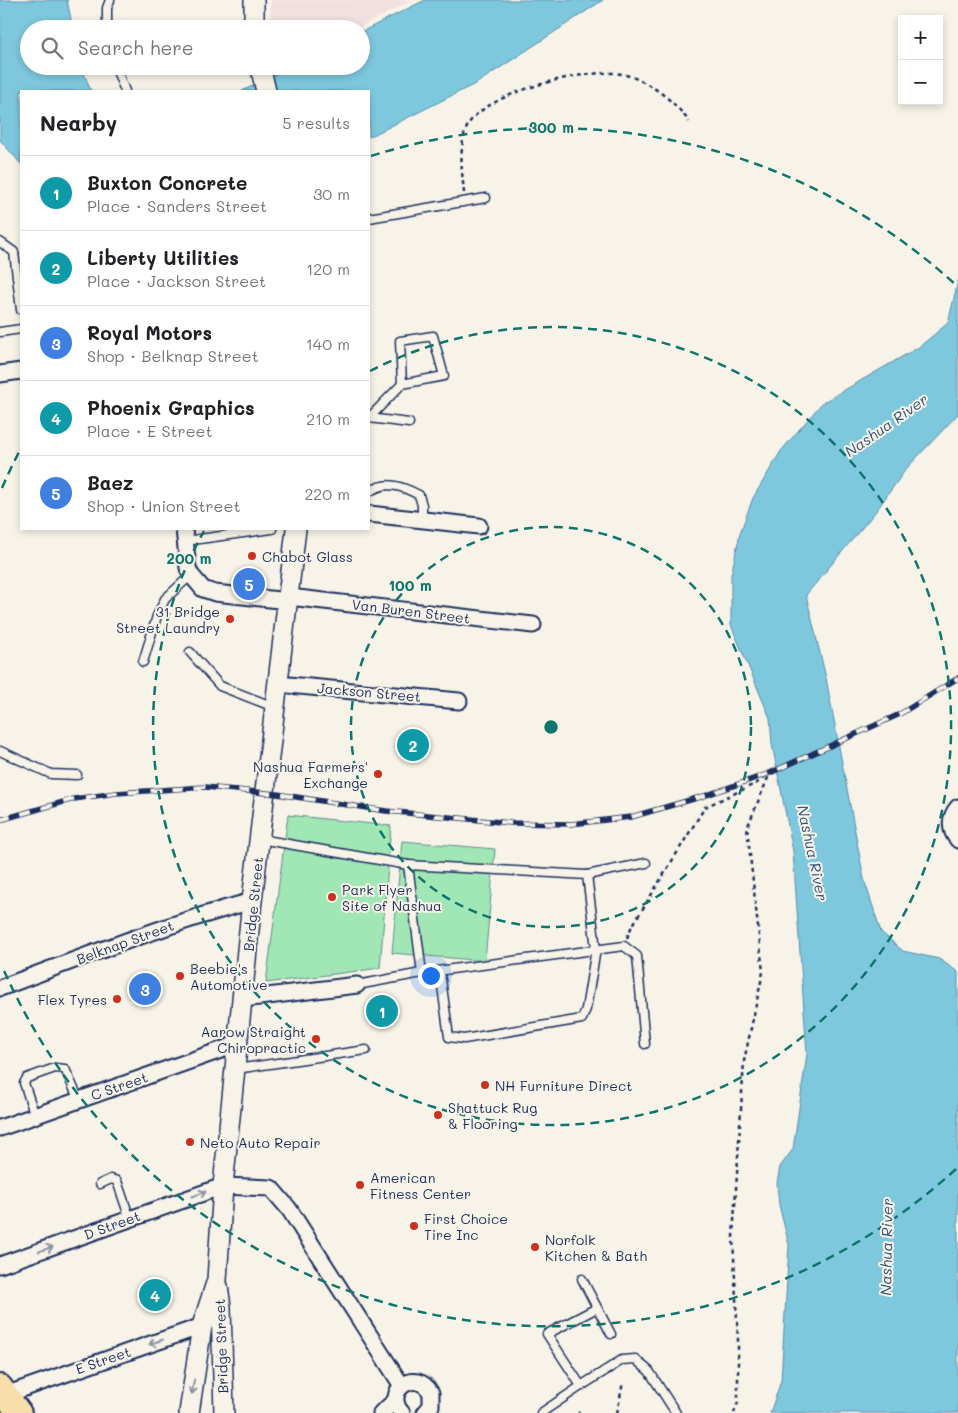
<!DOCTYPE html>
<meta charset="utf-8">
<style>
body{margin:0;font-family:Mali,sans-serif;background:#f2f2f2;color:#202124}
.controls{position:absolute;right:15px;top:15px;display:grid;overflow:hidden;border-radius:0px;box-shadow:0 2px 8px #0003}
.controls button{width:45px;height:45px;display:grid;place-items:center;padding:0;border:0;border-bottom:1px solid #e0e0e0;background:#fff;color:#202124;font:25px sans-serif}
.you{position:absolute;left:430px;top:975px;width:18px;height:18px;margin:-12px;border:4px solid #fff;border-radius:50%;background:#1a73e8;box-shadow:0 0 0 8px #1a73e833}
.badge{display:grid;place-items:center;width:32px;height:32px;border-radius:50%;background:#2563eb;color:#fff;font-size:16px;font-weight:700}
.pin{position:absolute;translate:-50% -50%;border:2px solid #fff;box-shadow:0 1px 5px #0006}
.list{margin:0;padding:0;list-style:none}
h2{display:flex;justify-content:space-between;align-items:center;height:65px;margin:0;padding:0 20px;font-size:21px}
h2 small{font-size:16px;font-weight:400;color:#757577}
.list li{display:grid;grid-template-columns:32px 1fr auto;gap:15px;align-items:center;box-sizing:border-box;height:75px;padding:0 20px;border-top:1px solid #e0e0e0}
.list b{display:block;font-size:19px;white-space:nowrap}
.list p{margin:0;font-size:16px;white-space:nowrap;color:#757577}
.list em{font-size:16px;font-style:normal;color:#757577}
.icon{flex:none;width:28px;height:28px;fill:none;stroke:currentColor;stroke-width:2;stroke-linecap:round;stroke-linejoin:round}
.map{position:relative;flex:none;width:958px;height:1413px;overflow:hidden}
.search{position:absolute;background:#fff;box-shadow:0 2px 8px #0003;left:20px;top:20px;width:350px;height:55px;display:flex;align-items:center;gap:12px;box-sizing:border-box;padding:0 18px;border-radius:28px;color:#757577;font-size:19px}
.panel{position:absolute;background:#fff;box-shadow:0 2px 8px #0003;left:20px;top:90px;width:350px;height:440px;border-radius:0px}
.map>svg:first-child{display:block}
</style>
<div class="map">
<svg width="958" height="1413" viewBox="0 0 958 1413">
<rect width="100%" height="100%" fill="#f7f3e8"/>
<filter id="ink" filterUnits="userSpaceOnUse"><feTurbulence type="fractalNoise" baseFrequency=".02" numOctaves="2"/><feDisplacementMap in="SourceGraphic" scale="10" xChannelSelector="R" yChannelSelector="G"/><feConvolveMatrix kernelMatrix="1 2 1 2 8 2 1 2 1" color-interpolation-filters="sRGB"/></filter>
<g filter="url(#ink)">
<!-- built -->
<path fill="#f2e0e1" d="M271,0h142l-57,29h-86z"/>
<!-- green -->
<g fill="#a0e7b5" stroke="#5e8b8a">
<path d="M288,815l103,11 -11,142 -114,15z"/>
<path d="M402,841l93,8 -10,112 -93,-8z"/>
</g>
<!-- water -->
<g fill="#7ec8de" stroke="#568bab">
<path d="M0,0h67l6,29h-44v37h52l10,25h-70v73l-21,-24z"/>
<path d="M425,0h178l-126,83 -108,54v-46h-127l50,-25h69v-34z"/>
<path d="M958,281v133l-52,55 -30,42 -70,84 20,83 38,201 17,53 22,19 36,8 19,13v441h-188l11,-32 8,-136 -10,-40 -2,-22 3,-16 13,-18 14,-95 -14,-203 -21,-107 -2,-26 -39,-93v-50l9,-42 13,-35 28,-47 41,-48 97,-56 29,-24z"/>
</g>
<g fill="none" stroke-linecap="round" stroke-linejoin="round">
<defs>
<g id="service">
<path d="M107,29v-21l3,-8"/>
<path d="M115,66l10,25"/>
<path d="M369,218l117,-20"/>
<path d="M0,242l14,10 7,58"/>
<path d="M0,332l21,-3"/>
<path d="M433,336l11,40 -42,8 -2,-43z"/>
<path d="M369,418l33,-34"/>
<path d="M369,418l40,5"/>
<path d="M369,492c17,-12 33,-6 50,3l3,10v14"/>
<path d="M185,541l87,-12"/>
<path d="M190,652l30,34 54,21"/>
<path d="M143,662l14,-46 8,-17 26,-24"/>
<path d="M0,751l51,23 26,1"/>
<path d="M260,839l148,26"/>
<path d="M587,875l59,-12"/>
<path d="M422,973l-14,-108 179,10 9,74 -10,60 -4,10 -118,20 -15,-2 -9,-65"/>
<path d="M357,985l65,-12 202,-27 13,10 8,88"/>
<path d="M236,1069l130,-19"/>
<path d="M35,1116l-11,-33 3,-5 28,-10 10,1 14,31"/>
<path d="M100,1184l11,-5 6,2 13,38"/>
<path d="M582,1279l29,55"/>
<path d="M581,1386l41,-26 13,-1 14,12 27,42"/>
<path d="M541,1413l40,-27 -34,-52 50,-26"/>
</g>
<g id="minor">
<path d="M0,374l21,-3"/>
<path d="M369,514l110,12"/>
<path d="M184,529l4,39 3,7 12,14 12,4 73,8"/>
<path d="M289,597l244,28"/>
<path d="M278,684l181,17"/>
<path d="M958,807c-9,10 -9,23 0,33"/>
<path d="M0,988c83,-31 166,-64 252,-87"/>
<path d="M243,999l114,-14"/>
<path d="M0,1128l238,-84"/>
<path d="M0,1265l223,-79 48,2 18,21 113,177"/>
<path d="M5,1395l197,-69"/>
<path d="M381,1413l14,-12"/>
<path d="M402,1413c-20,-21 14,-47 29,-20v13l-6,7"/>
</g>
<g id="tertiary">
<path d="M254,0v29"/>
<path d="M260,66l6,25"/>
<path d="M218,1286l3,21 3,106"/>
<path d="M189,1413l13,-87 15,-46 6,-94 29,-285 44,-372"/>
</g>
<path id="primary" d="M0,1387l19,26"/>
</defs>
<!-- service casing -->
<use href="#service" stroke="#1b2f5e" stroke-width="11"/>
<!-- minor casing -->
<use href="#minor" stroke="#1b2f5e" stroke-width="19"/>
<!-- tertiary casing -->
<use href="#tertiary" stroke="#1b2f5e" stroke-width="22"/>
<!-- primary casing -->
<use href="#primary" stroke="#1b2f5e" stroke-width="28"/>
<!-- path -->
<g stroke="#1b2f5e" stroke-width="2.5" stroke-dasharray="4 4" stroke-linecap="butt">
<path d="M464,193c-2,-21 -6,-48 4,-68 16,-32 125,-60 158,-50 24,7 49,26 63,47"/>
<path d="M627,938l4,-10 74,-121 52,-24 12,-9"/>
<path d="M578,1412l1,1"/>
<path d="M617,1413l6,-31"/>
<path d="M734,1413l4,-11v-62l-5,-103 11,-176 19,-89 -16,-144 23,-55"/>
</g>
<!-- service -->
<use href="#service" stroke="#f7f3e8" stroke-width="8"/>
<!-- minor -->
<use href="#minor" stroke="#f7f3e8" stroke-width="15"/>
<!-- tertiary -->
<use href="#tertiary" stroke="#f7f3e8" stroke-width="19"/>
<!-- primary -->
<use href="#primary" stroke="#f8deab" stroke-width="24"/>
<defs>
<path id="rail" d="M0,820l74,-21 42,-6 89,-6 72,7 109,17 125,12 60,1 60,-7 73,-21 66,-23 130,-59 58,-36"/>
</defs>
<!-- rail casing -->
<use href="#rail" stroke="#1b2f5e" stroke-width="5.5"/>
<!-- rail -->
<use href="#rail" stroke="#f7f3e8" stroke-width="4" stroke-dasharray="11" stroke-linecap="butt"/>
</g>
<!-- one-way arrows -->
<defs><path id="oneway-shaft" d="M-6 0H5M1.5-3L5.5 0L1.5 3" fill="none" stroke-width="1.6" stroke-linecap="round" stroke-linejoin="round" transform="scale(1.25)"/></defs>
<g stroke="#8991a3">
<use href="#oneway-shaft" transform="translate(199 1194) rotate(-20)"/>
<use href="#oneway-shaft" transform="translate(46 1249) rotate(-20)"/>
<use href="#oneway-shaft" transform="translate(156 1342) rotate(161)"/>
<use href="#oneway-shaft" transform="translate(193 1387) rotate(99)"/>
</g>
</g>
<!-- distance rings -->
<g fill="none" stroke="#0f766e" stroke-width="2.5" stroke-dasharray="9 6">
<circle cx="551" cy="727" r="200"/>
<path d="M370 371A399 399 0 1 1 204 531"/>
<path d="M956 1169A599 599 0 0 1 2 966M2 488A599 599 0 0 1 20 450M371 156A599 599 0 0 1 956 285"/>
</g>
<!-- markers -->
<g fill="#c8321e" stroke="#f7f3e8" stroke-width="2">
<circle cx="252" cy="556" r="5"/>
<circle cx="230" cy="619" r="5"/>
<circle cx="378" cy="774" r="5"/>
<circle cx="332" cy="897" r="5"/>
<circle cx="180" cy="976" r="5"/>
<circle cx="117" cy="999" r="5"/>
<circle cx="316" cy="1039" r="5"/>
<circle cx="485" cy="1085" r="5"/>
<circle cx="438" cy="1115" r="5"/>
<circle cx="190" cy="1142" r="5"/>
<circle cx="360" cy="1185" r="5"/>
<circle cx="414" cy="1226" r="5"/>
<circle cx="535" cy="1247" r="5"/>
</g>
<g text-anchor="middle" dominant-baseline="central" stroke-width="4" stroke-linejoin="round" paint-order="stroke">
<!-- poi labels -->
<g font-size="14" fill="#1b2f5e" stroke="#f7f3e8" text-anchor="start">
<text x="262" y="556">Chabot Glass</text>
<text x="220" y="611" text-anchor="end">31 Bridge<tspan x="220" dy="16">Street Laundry</tspan></text>
<text x="368" y="766" text-anchor="end">Nashua Farmers'<tspan x="368" dy="16">Exchange</tspan></text>
<text x="342" y="889">Park Flyer<tspan x="342" dy="16">Site of Nashua</tspan></text>
<text x="190" y="968">Beebie's<tspan x="190" dy="16">Automotive</tspan></text>
<text x="107" y="999" text-anchor="end">Flex Tyres</text>
<text x="306" y="1031" text-anchor="end">Aarow Straight<tspan x="306" dy="16">Chiropractic</tspan></text>
<text x="495" y="1085">NH Furniture Direct</text>
<text x="448" y="1107">Shattuck Rug<tspan x="448" dy="16">&amp; Flooring</tspan></text>
<text x="200" y="1142">Neto Auto Repair</text>
<text x="370" y="1177">American<tspan x="370" dy="16">Fitness Center</tspan></text>
<text x="424" y="1218">First Choice<tspan x="424" dy="16">Tire Inc</tspan></text>
<text x="545" y="1239">Norfolk<tspan x="545" dy="16">Kitchen &amp; Bath</tspan></text>
</g>
<!-- street labels -->
<g font-size="14" fill="#1b2f5e" stroke="#f7f3e8">
<text transform="translate(411 611) rotate(7)">Van Buren Street</text>
<text transform="translate(369 692) rotate(5)">Jackson Street</text>
<text transform="translate(253 904) rotate(-84)">Bridge Street</text>
<text transform="translate(125 942) rotate(-20)">Belknap Street</text>
<text transform="translate(119 1086) rotate(-19)">C Street</text>
<text transform="translate(112 1225) rotate(-20)">D Street</text>
<text transform="translate(221 1346) rotate(-92)">Bridge Street</text>
<text transform="translate(103 1360) rotate(-19)">E Street</text>
</g>
<!-- water labels -->
<g font-size="15" font-style="italic" fill="#34557e" stroke="#f7f3e8">
<text transform="translate(886 425) rotate(-35)">Nashua River</text>
<text transform="translate(813 853) rotate(78)">Nashua River</text>
<text transform="translate(886 1247) rotate(-89)">Nashua River</text>
</g>
</g>
<circle cx="551" cy="727" r="8" fill="#0f766e" stroke="#f7f3e8" stroke-width="2.5"/>
<g font-size="15" text-anchor="middle" font-weight="bold" fill="#0f766e" stroke="#f7f3e8" stroke-width="4" stroke-linejoin="round" paint-order="stroke">
<text x="551" y="133">300 m</text>
<text x="189" y="564">200 m</text>
<text x="410" y="591">100 m</text>
</g>
</svg>
<div class="controls">
<button>+</button>
<button>−</button>
</div>
<div class="you"></div>
<div class="pin badge" style="left:382px;top:1011px;background:#0f9aa8">1</div>
<div class="pin badge" style="left:413px;top:745px;background:#0f9aa8">2</div>
<div class="pin badge" style="left:145px;top:989px;background:#3f7fe0">3</div>
<div class="pin badge" style="left:155px;top:1295px;background:#0f9aa8">4</div>
<div class="pin badge" style="left:249px;top:584px;background:#3f7fe0">5</div>
<div class="search"><svg class="icon" aria-label="search" viewBox="0 0 24 24"><circle cx="10" cy="10" r="6"/><path d="M15 15l6 6"/></svg>Search here</div>
<section class="panel">
<h2>Nearby<small>5 results</small></h2>
<ul class="list">
<li><span class="badge" style="background:#0f9aa8">1</span><div><b>Buxton Concrete</b><p>Place · Sanders Street</p></div><em>30 m</em></li>
<li><span class="badge" style="background:#0f9aa8">2</span><div><b>Liberty Utilities</b><p>Place · Jackson Street</p></div><em>120 m</em></li>
<li><span class="badge" style="background:#3f7fe0">3</span><div><b>Royal Motors</b><p>Shop · Belknap Street</p></div><em>140 m</em></li>
<li><span class="badge" style="background:#0f9aa8">4</span><div><b>Phoenix Graphics</b><p>Place · E Street</p></div><em>210 m</em></li>
<li><span class="badge" style="background:#3f7fe0">5</span><div><b>Baez</b><p>Shop · Union Street</p></div><em>220 m</em></li>
</ul>
</section>
</div>
